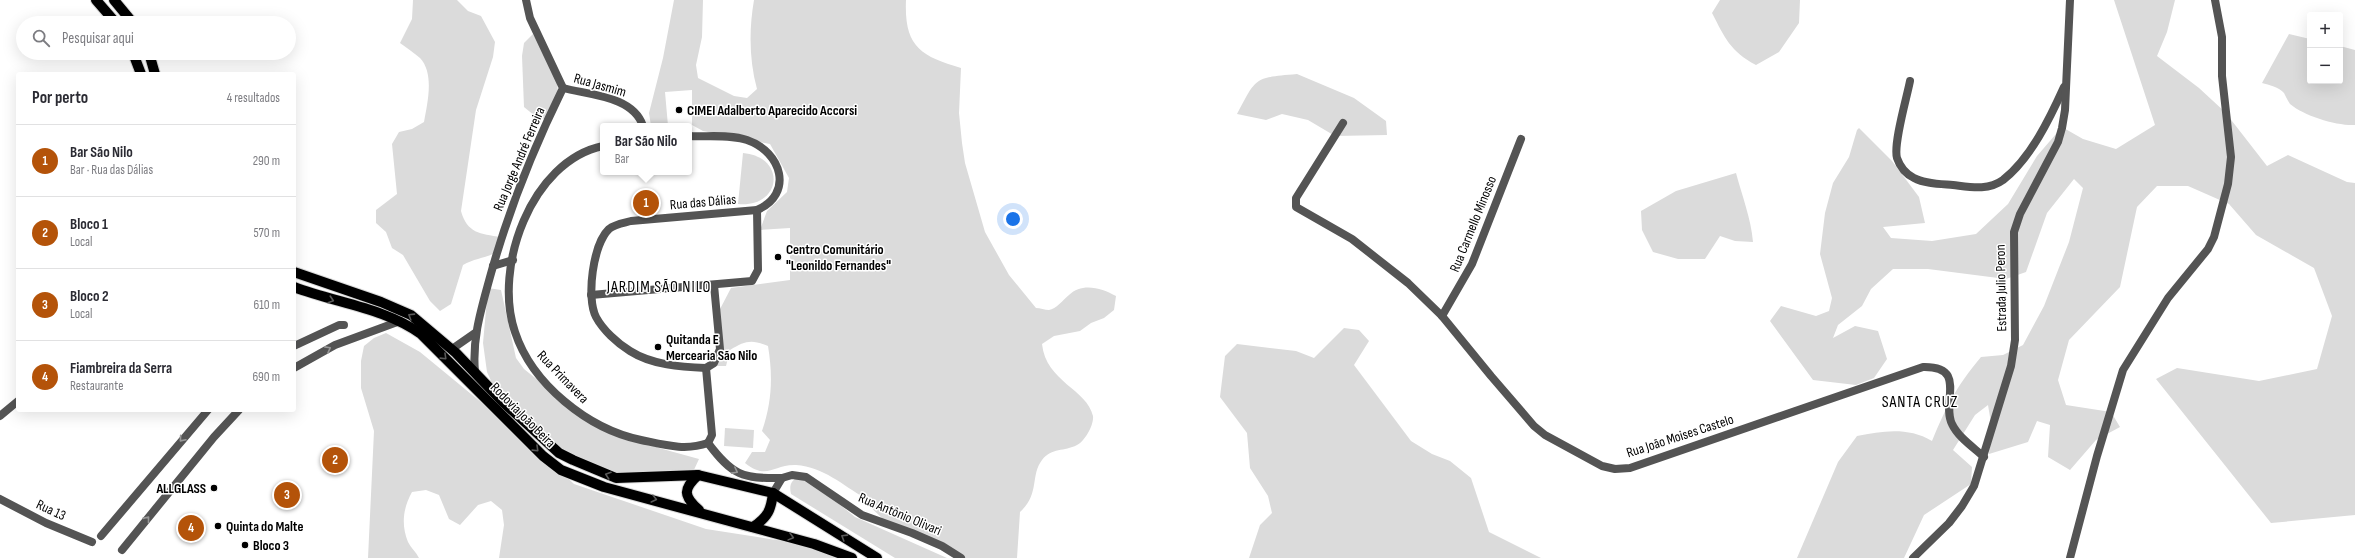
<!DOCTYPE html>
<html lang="pt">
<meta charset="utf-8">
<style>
body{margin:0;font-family:"Sofia Sans Condensed",sans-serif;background:#f7f7f7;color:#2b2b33}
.controls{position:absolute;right:12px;top:12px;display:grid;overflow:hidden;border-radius:4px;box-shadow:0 4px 16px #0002}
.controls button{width:36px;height:36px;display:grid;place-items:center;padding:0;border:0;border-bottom:1px solid #e1e1e2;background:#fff;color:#2b2b33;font:20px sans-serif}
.you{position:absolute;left:1013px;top:219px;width:14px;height:14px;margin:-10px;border:3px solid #fff;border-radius:50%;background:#1a73e8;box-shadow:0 0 0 6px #1a73e833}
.badge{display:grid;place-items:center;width:26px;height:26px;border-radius:50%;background:#b45309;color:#fff;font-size:13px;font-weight:700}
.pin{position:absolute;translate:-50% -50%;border:2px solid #fff;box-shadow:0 1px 4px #0006}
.popup{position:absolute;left:600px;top:123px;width:92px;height:52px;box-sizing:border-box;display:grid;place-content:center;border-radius:4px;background:#fff;filter:drop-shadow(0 1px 3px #0005);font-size:13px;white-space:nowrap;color:#7c7c81}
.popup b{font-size:15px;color:#2b2b33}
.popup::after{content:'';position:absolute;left:50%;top:100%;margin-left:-8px;border:8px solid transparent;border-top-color:#fff}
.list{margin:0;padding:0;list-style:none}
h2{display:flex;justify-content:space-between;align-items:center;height:52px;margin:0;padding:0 16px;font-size:17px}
h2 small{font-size:13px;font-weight:400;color:#7c7c81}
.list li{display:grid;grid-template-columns:26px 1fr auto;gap:12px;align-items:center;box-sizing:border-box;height:72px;padding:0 16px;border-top:1px solid #e1e1e2}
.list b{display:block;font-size:15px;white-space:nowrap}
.list p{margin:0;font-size:13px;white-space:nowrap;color:#7c7c81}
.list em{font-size:13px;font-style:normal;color:#7c7c81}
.icon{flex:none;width:22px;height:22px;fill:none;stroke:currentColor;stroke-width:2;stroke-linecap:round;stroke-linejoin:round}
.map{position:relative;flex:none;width:2355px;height:558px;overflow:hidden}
.search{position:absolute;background:#fff;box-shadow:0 4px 16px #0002;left:16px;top:16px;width:280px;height:44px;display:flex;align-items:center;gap:10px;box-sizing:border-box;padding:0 14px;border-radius:22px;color:#7c7c81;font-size:15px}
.panel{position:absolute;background:#fff;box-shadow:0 4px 16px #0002;left:16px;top:72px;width:280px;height:340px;border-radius:4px}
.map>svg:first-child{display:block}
</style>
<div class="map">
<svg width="2355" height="558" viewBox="0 0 2355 558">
<rect width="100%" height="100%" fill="#fff"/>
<!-- green -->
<g fill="#dbdbdb">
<path d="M413,0h44l11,11 13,5 14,26 -2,15 -17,53 -15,101c6,22 19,23 40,26l-2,14c-12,7 -24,7 -36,14l-12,39 -11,7 -10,-10 -27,-46 -11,-7 -6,-16 -10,-9v-13l21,-16 -5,-50 7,-12 13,-3 12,-7c3,-18 11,-48 -4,-64 -6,-5 -13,-10 -20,-15l12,-24z"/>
<path d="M674,0h29l-1,37 -6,28 2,13 36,18 13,2 10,-9c-8,-29 -8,-60 -3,-89h152c-2,46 14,56 55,68l-2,45 3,30 3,20 20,69 24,43 27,33c4,0 9,2 13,2 7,-1 14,-10 20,-15 13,-13 33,-7 47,1l-2,14 -10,8 -13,5 -11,8 -26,5 -12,8c4,38 45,45 51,72 1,9 -8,25 -16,29 -13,7 -25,2 -35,15 -12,16 -2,34 -22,52l-3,46h-61l-73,-39 -19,-18 1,-3c-23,-13 -41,-31 -69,-33 -23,-1 -28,16 -51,-2l7,-11h13l5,-12 -8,-9c10,-29 11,-55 6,-85 -17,-7 -23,-5 -38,4l-4,16h-13l9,-14 -3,-41 12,-23 59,-8v-52l-30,2 7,-19 20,-19 2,-14 -19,-34 -67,-13 -11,-6v-35l-27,2 3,34h-17l-2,-13 14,-55z"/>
<path d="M1720,0h80l-1,23 -20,29 -23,13c-26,-14 -31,-27 -44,-52z"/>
<path d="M2114,0h61l-8,32 -10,24 42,32 26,24 42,54 21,-11 59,27 8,1v332l-84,8 -115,-144 21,-11 82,13 58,-12 15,-53 -18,-48 -58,-33 -27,-31 -41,-18h-31l-20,21 -17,80 -51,53 -11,40 8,25 45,7 9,15 -24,13 -26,30 -22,-13 2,-32 -13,-4 -9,21 -39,12 2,-31 -3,-18 -13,10 -22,35 19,17 -1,17 -47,31 -20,43h-107l41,-96 19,-26c26,-5 51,-9 75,5 15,-36 24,-54 49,-84l22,-2 20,-10 21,-39 25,-64 14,-54 -9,-9 -27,34 -21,59 -20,7 -78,-10h-35l-22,20 -9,17 -24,19 -5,13 22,-12 23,5 9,28 -13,19 -18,7 -43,-5 -43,-59 11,-15 35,10 13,-5 3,-13 -12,-44 5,-41 8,-30 16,-26 8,-27 2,-2 33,33 27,36 6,26 -42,4 8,11 41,3 44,-7 32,-30 29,-48 25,-29 21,12 33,10 39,-24z"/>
<path d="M533,34l24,46 1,13 -11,27 -12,-4 -11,-9 -2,-51 2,-13z"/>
<path d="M2289,34l21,5v42h30v-35l15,4v75c-18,1 -51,-9 -65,-21 -2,-3 -4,-7 -6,-11 -5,-6 -15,-8 -22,-10z"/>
<path d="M1297,74l57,24 32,23 1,14 -52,1 -27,-16 -26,-6 -16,6 -29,-6c20,-38 17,-36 60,-40z"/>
<path d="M743,153c44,4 39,55 -5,51z"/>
<path d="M1736,173c6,23 15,45 17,69l-18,-1 -15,-5 -15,23h-27l-25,-7 -11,-22 -1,-19 35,-20z"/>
<path d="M488,288l13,2 15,68 8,11 56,45 79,34 40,11 -6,13 -79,3 -53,-25 -52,-47 -16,-18 -6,-13 -4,-29z"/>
<path d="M1344,328l15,2 10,11 -15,24 57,76 21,13 18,7 21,17 18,54 52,26h-292l11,-33 12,-12 -4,-17 -18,-28 -3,-35 -27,-36 5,-41 12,-12 59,7 18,7z"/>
<path d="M386,333l34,19 113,93 41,39 132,45 122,19 14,10h-343l5,-33 -2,-15 -11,-9 -13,4 -18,20 -11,-6 -10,-24 -13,-5 -14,2c-9,16 -11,33 -4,50 3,6 8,10 11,16h-51l6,-127 -13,-43v-27l3,-15 10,-8z"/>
<path d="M725,428l29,2 -1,18 -29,-2z"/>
<path d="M798,477l9,1 48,39 92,41h-52l-104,-64c-2,-9 0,-13 7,-17z"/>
</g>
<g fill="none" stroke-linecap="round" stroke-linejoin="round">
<defs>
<g id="primary">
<path d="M96,0l20,23"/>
<path d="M114,0l19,23"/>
<path d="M133,53l8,21"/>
<path d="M149,53l6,21"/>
<path d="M294,272l87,30 30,13 45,38 47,49 56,51 14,7 43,18 82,-3 75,18 104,65"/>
<path d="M294,287c42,16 91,21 127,47l122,122 18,14 43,17 210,57 38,14"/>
<path d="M698,475c-15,14 -15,21 1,35"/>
<path d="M753,527c15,-10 18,-17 20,-34"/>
</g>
</defs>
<!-- primary casing -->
<use href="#primary" stroke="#dbdbdb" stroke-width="12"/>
<!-- minor -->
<g stroke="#545454" stroke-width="8">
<path d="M1910,81c-3,16 -17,63 -13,77 3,9 9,16 17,20 11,6 27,6 39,7 17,2 35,6 50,-5 28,-22 47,-62 61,-93"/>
<path d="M563,88c27,7 70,8 80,38"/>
<path d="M1343,123l-47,75v9l56,32 56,44 34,33 49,60 43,50 11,9 57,31 13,3 15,-1 293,-101c45,-1 18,35 29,57 6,13 21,23 32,33"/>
<path d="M689,136c18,1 41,-2 58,4 35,12 47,54 10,70l-126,11c-7,2 -16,3 -22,8 -16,15 -23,69 -13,88 7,13 21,26 34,34 22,14 51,16 76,17"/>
<path d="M603,146c-72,15 -110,122 -88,186 17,52 73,97 126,108 24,5 44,11 67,3"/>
<path d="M493,266l20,-6"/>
<path d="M591,295l161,-14 6,-11 -1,-60"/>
<path d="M1442,316l30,-52 49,-125"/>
<path d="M294,346l45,-21h5"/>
<path d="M452,349l23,-16"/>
<path d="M294,368l41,-23 65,-24"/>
<path d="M706,368l8,-5 6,-14 -6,-64"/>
<path d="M706,368l6,67 -4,8"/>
<path d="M475,372c-3,-34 6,-62 15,-95 18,-65 43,-128 73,-189l-33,-70 -4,-18"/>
<path d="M0,416l18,-15"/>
<path d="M708,443c24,32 34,36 74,35"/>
<path d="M0,499l46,24 46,19"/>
<path d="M101,536l107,-126"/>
<path d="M122,550l92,-113 25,-27"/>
<path d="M1913,558l36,-35 13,-17 12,-20 37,-120 4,-26 -1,-108 6,-18 38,-72 4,-14 3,-18 5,-110"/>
<path d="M2070,558l27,-102 26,-86 45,-72 40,-49 6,-12 14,-53 3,-27 -9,-81v-39l-7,-37"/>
</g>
<!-- tertiary -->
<path stroke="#545454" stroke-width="8" d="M773,493l9,-15 10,-3 14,2 56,38 50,18 30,13 19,12"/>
<!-- primary -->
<use href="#primary" stroke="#000" stroke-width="10"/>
</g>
<!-- one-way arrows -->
<defs><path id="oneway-chevron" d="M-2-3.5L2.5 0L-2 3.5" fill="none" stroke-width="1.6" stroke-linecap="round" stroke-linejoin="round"/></defs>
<g stroke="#595959">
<use href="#oneway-chevron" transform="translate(331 300) rotate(18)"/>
<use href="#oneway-chevron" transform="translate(411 316) rotate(-148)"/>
<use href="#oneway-chevron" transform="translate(444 357) rotate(44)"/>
<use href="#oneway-chevron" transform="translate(536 449) rotate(44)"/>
<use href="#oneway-chevron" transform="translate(608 475) rotate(-161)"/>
<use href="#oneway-chevron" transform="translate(654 499) rotate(14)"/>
<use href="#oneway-chevron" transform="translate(791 537) rotate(15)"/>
<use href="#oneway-chevron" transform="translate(844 537) rotate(-148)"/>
</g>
<g stroke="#989898">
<use href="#oneway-chevron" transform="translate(328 349) rotate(-28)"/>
<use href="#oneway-chevron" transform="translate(182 439) rotate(131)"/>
<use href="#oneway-chevron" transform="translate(735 471) rotate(28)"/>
<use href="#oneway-chevron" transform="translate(147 519) rotate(-51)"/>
</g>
<!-- markers -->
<g fill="#000" stroke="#fff" stroke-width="1.5">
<circle cx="679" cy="110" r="4"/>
<circle cx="778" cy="257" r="4"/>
<circle cx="658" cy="347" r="4"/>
<circle cx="214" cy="488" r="4"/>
<circle cx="218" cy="526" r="4"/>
<circle cx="245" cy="545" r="4"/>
</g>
<g text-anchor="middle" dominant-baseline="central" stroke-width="3" stroke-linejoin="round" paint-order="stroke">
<!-- street labels -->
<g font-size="14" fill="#000" stroke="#fff">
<text transform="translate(600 85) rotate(16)">Rua Jasmim</text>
<text transform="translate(519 159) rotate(-67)">Rua Jorge André Ferreira</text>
<text transform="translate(703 202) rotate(-5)">Rua das Dálias</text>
<text transform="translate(1473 224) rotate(-68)">Rua Carmello Minosso</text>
<text transform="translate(2001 288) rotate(-91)">Estrada Julio Peron</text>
<text transform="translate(563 377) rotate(46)">Rua Primavera</text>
<text transform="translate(523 415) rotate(45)">Rodovia João Beira</text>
<text transform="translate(1680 436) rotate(-18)">Rua João Moises Castelo</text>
<text transform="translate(51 510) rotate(25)">Rua 13</text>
<text transform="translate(900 514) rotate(23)">Rua Antônio Olivari</text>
</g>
<!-- poi labels -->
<g font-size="14" font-weight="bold" fill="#000" stroke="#fff" text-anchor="start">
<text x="687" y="110">CIMEI Adalberto Aparecido Accorsi</text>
<text x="786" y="249">Centro Comunitário<tspan x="786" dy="16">"Leonildo Fernandes"</tspan></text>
<text x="666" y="339">Quitanda E<tspan x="666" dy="16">Mercearia São Nilo</tspan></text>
<text x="206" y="488" text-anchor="end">ALLGLASS</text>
<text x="226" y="526">Quinta do Malte</text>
<text x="253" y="545">Bloco 3</text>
</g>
<!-- quarter labels -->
<g font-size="16" letter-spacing="1" fill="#000" stroke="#fff">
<text x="659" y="287">JARDIM SÃO NILO</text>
<text x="1920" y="402">SANTA CRUZ</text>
</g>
</g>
</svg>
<div class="controls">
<button>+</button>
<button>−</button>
</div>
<div class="you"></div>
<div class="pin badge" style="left:646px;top:203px">1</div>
<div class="popup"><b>Bar São Nilo</b>Bar</div>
<div class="pin badge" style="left:335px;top:460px">2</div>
<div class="pin badge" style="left:287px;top:495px">3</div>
<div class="pin badge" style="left:191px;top:528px">4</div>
<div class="search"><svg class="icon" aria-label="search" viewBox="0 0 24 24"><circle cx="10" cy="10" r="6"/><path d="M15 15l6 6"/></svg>Pesquisar aqui</div>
<section class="panel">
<h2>Por perto<small>4 resultados</small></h2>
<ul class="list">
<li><span class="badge">1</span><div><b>Bar São Nilo</b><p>Bar · Rua das Dálias</p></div><em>290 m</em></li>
<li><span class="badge">2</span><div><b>Bloco 1</b><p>Local</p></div><em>570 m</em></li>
<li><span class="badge">3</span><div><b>Bloco 2</b><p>Local</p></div><em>610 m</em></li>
<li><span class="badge">4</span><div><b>Fiambreira da Serra</b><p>Restaurante</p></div><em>690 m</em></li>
</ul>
</section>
</div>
